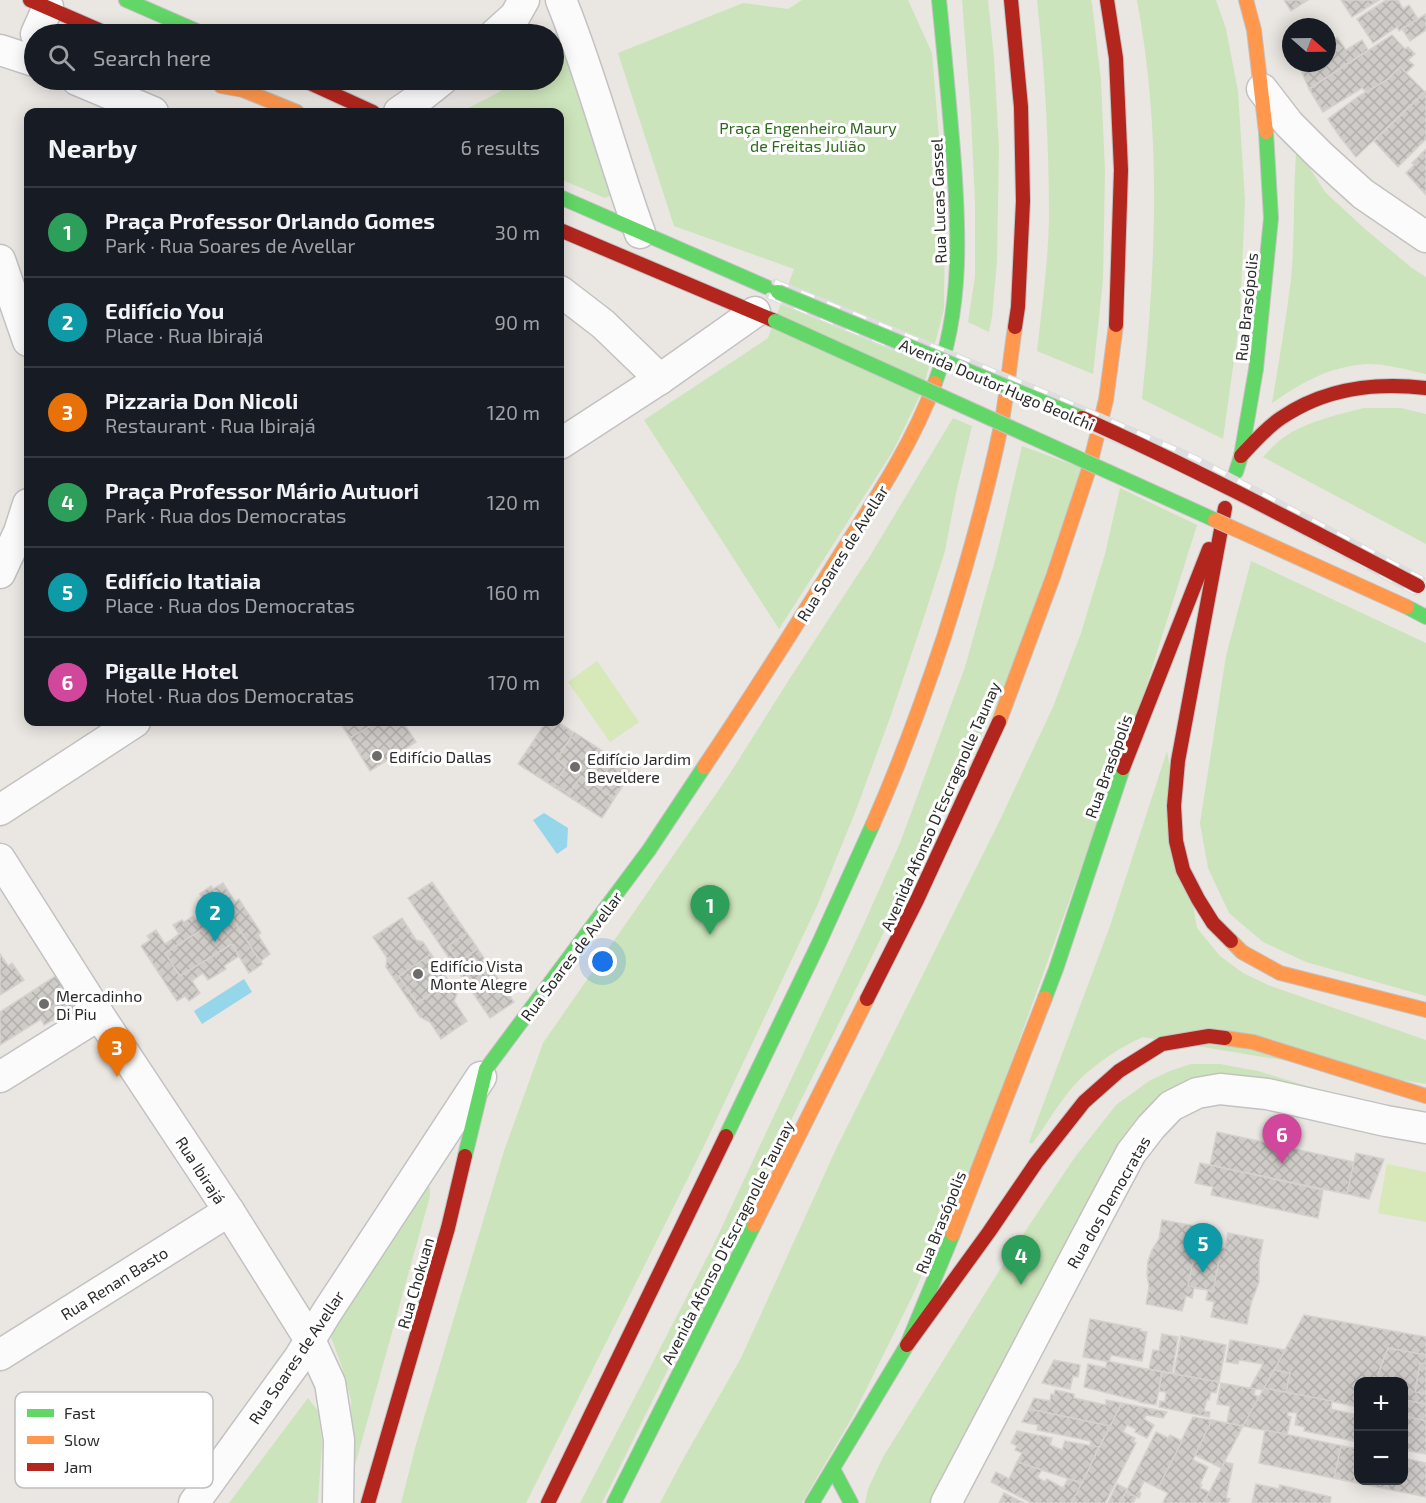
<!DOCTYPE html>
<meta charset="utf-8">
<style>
body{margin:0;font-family:"Exo 2",sans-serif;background:#20242c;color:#f1f3f6}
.controls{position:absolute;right:18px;bottom:18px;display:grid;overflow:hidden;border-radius:12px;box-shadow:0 3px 15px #0003}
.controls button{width:54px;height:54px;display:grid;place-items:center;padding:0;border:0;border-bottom:2px solid #363941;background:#171b24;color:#f1f3f6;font:30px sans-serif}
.compass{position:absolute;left:1282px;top:18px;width:54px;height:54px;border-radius:50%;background:#171b24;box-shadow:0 3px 15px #0003;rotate:110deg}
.you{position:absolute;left:603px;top:962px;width:21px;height:21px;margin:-15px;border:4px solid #fff;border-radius:50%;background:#1a73e8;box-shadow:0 0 0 9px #1a73e833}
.badge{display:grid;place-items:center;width:39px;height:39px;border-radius:50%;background:#6e6c6b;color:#fff;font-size:20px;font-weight:700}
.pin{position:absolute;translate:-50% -50px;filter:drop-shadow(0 2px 3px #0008)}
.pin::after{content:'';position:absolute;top:32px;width:21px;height:18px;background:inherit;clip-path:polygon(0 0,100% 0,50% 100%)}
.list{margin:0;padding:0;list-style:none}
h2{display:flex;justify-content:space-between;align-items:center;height:78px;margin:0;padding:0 24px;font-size:26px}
h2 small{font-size:20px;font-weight:400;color:#9ea1a6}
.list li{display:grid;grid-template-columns:39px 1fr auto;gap:18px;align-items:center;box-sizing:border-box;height:90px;padding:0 24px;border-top:2px solid #363941}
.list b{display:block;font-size:22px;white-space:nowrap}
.list p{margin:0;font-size:20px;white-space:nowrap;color:#9ea1a6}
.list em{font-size:20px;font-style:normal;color:#9ea1a6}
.icon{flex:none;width:33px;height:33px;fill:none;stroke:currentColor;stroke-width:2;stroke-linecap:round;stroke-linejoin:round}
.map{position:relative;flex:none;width:1426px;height:1503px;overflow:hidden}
.search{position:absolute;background:#171b24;box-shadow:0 3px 15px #0003;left:24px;top:24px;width:540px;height:66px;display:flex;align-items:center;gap:15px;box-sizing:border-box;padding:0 21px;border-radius:33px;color:#9ea1a6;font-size:22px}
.panel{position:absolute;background:#171b24;box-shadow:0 3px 15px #0003;left:24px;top:108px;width:540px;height:618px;border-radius:12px}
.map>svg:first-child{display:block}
</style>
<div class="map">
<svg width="1426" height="1503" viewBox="0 0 1426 1503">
<defs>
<pattern id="building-cross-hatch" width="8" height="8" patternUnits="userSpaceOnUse" patternTransform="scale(1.5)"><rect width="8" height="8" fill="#cfccc8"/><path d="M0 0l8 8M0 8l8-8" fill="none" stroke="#b2afac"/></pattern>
</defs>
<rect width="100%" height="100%" fill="#eae6e2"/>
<!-- park -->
<g fill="#cce4bb">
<path d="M802,0h106l24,53 13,159 -1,97 -21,80 -30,62 -114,178 -135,-209 124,-82 26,-69 -120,-43 -56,-173 125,-50 45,6z"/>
<path d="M962,0h26l6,57 5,91 -2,113 -5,56 -3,15 -21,-10 7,-46v-74l-4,-86z"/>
<path d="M1037,0h54l1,3 9,77 4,91 -2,109 -10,94 -56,-23c5,-44 11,-88 12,-132 0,-73 -4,-146 -12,-219z"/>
<path d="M1137,0h79l10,29 12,62 7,109 -5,116 -17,123 -81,-40c14,-134 20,-265 -5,-399z"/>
<path d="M564,31l50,163 -9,4 -45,-19v-67h-99l38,-20 13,-12h42v-46h-4z"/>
<path d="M1296,153l6,3 23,36 40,37 47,39 14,9v97c-17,-4 -43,-11 -60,-10 -38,3 -63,18 -94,39 7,-42 14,-83 19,-124 4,-42 2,-84 5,-126z"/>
<path d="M1364,408h37l25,6v130l-163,-87c9,-10 18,-19 29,-25 22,-12 48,-18 72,-24z"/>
<path d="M953,418l19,8 -16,67 -11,58 -20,63 -34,101 -35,95 -39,96 -114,242 -177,355h-125l16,-62 87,-290 39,-108 186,-268 63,-100 78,-119z"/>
<path d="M1022,446l60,22 -73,211 -407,824h-22l132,-255 150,-320 38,-85 65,-176 32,-114z"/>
<path d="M1120,488l77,37 -51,162 -159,443 -75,167 -59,119 -51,87h-142l26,-49 55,-96 95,-209 163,-327 54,-115 28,-74 24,-79z"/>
<path d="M1251,561l175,82v353l-120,-34 -43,-20 -34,-29 -21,-45 -8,-45 26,-167z"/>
<path d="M1167,751l30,177 23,28 23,17 25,12 158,55v44l-283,-47c-23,10 -45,25 -63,42 -19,19 -32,44 -48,65l-3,-2 81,-216z"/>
<path d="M1191,1064h29l38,7 96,29 -177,-7 -236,410h-76l3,-14 15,-32 121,-194 71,-106 41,-52 33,-24 21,-10z"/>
<path d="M430,1187v9l-78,280 -1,-76 -10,-36 -11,-29 93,-146z"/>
<path d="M308,1398l10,13 4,31 -4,61h-89z"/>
</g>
<!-- pitch -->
<g fill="#d7e8b9">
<path d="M597,661l42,61 -29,20 -42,-60z"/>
<path d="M1387,1164l39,8v50l-48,-9z"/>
</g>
<!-- water -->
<g fill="#96d6ea">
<path d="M544,813l24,15 -1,19 -10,7 -24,-34z"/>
<path d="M244,979l8,13 -50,32 -8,-13z"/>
</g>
<!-- building -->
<g fill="url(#building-cross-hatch)" stroke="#d5d2ce" stroke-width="1.5">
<path d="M1284,0h24l-17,11z"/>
<path d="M1341,0h38l-27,17z"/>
<path d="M1386,0h12l5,9 6,-4 9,14 -19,12 -2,-4 -24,16 -16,-24z"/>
<path d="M1426,14v16l-16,11 -8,-12z"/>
<path d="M1392,35l13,14 3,-2 7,7 -7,6 6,5 -8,8 -6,-6 -13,13 -21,12 -4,-4 -39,24 -14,-23z"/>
<path d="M1337,37l9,13 16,-10 6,10 -59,39 -11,-26h29v-19z"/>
<path d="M1400,67l25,25 -69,65 -16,-20 -12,-18 31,-23 28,-16z"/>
<path d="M1426,91v48l-28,28 -24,-26z"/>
<path d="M1426,149v46l-20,-22 8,-8 -2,-2z"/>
<path d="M340,722h63l13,20 -46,29z"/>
<path d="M340,722h37l-27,16z"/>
<path d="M546,722h12l74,49 -30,47 -84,-54z"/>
<path d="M574,732l58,39 -18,27 -33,-22 -12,18 -15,-10 12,-18 -9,-7z"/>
<path d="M432,882l82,120 -24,16 -82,-120z"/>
<path d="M223,883l12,19 4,-3 22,34 -3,2 12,19 -9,7 1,3 -13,9 -10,-17 -15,10 2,3 -18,11 -5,-7 -11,8 8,12 -11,8 -4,-5 -8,5 -36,-55 9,-6 -3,-4 9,-6 9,14 14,-10 -6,-9 9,-5 2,2 9,-6 2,4 15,-11 -10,-15 11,-8 2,3z"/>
<path d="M211,886l51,78 -13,9 -17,-29 -52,32 -15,-23 52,-33 -17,-26z"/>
<path d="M402,918l14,22 7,2 26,40 8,12 -3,7 13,20 -26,18 -11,-17 -10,-5 -34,-50 1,-9 -14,-21z"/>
<path d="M467,933l11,16 -20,13 -10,-16z"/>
<path d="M0,954l8,12 4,-3 12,17 -24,15z"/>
<path d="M431,954l18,28 -32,21 -18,-27z"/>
<path d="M57,975l22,35 -16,11 -5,-4 -14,8 -3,-6 -41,26v-33z"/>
<path d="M1217,1132l137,30 -7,32 -137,-29z"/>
<path d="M1356,1153l28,6 -15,40 -22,-5z"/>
<path d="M1200,1163l123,27 -5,28 -107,-23 2,-8 -18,-4z"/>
<path d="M1162,1220l34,6 -3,15 9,2 -1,9 14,3 1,-9 9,2 3,-15 35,7 -4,22v20l-8,21 -4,21 -36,-7 3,-15 -8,-2 2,-10 -14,-2 -2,10 -6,-2 -4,15 -36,-7 3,-17 -2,-13 1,-13 4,-11 7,-11z"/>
<path d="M1195,1251l25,5 -7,35 -25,-5z"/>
<path d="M1304,1315l122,22v18l-38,-7 -9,24v10h-21v25l-72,-15 4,-19 -16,-3z"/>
<path d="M1090,1319l51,10 -1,2 7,1 -5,29 -31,-6 -2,7 -26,-5z"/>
<path d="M1162,1334l16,3 -6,36 -23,-4 4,-19 6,1z"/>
<path d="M1181,1336l45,9 -7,37 -45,-8z"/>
<path d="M1230,1340l55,10 -22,40 -13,-2 13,-24 -24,-4 -1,4 -12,-2z"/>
<path d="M1388,1348l38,7v49l-22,-4v-18h-25v-10z"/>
<path d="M1054,1360l26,5 -2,12 -5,-1 -3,13 -28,-6z"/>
<path d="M1107,1361l55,11 -6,33 -17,-3v-1l-55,-14 4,-23 18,4z"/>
<path d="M1420,1363l6,1v30l-11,-2z"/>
<path d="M1274,1370l16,3 -4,19 -22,-4z"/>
<path d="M1162,1372l57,10 -3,11 -5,-1 -2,8 -2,-1 -3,12 6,1 -1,5 -50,-10 1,-6 5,1 1,-10 -7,-1z"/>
<path d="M1221,1383l34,6 -1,6 6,2 -17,29 -16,-3 3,-17 -13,-2z"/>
<path d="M1264,1388l68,13 -1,8 27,6v27l-54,-11 1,-4 -10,-2 2,-12 -9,-1 -1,4 4,1 -4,18 -44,-9z"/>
<path d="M1055,1390l19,4v4l32,7v-5l16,3 -12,23 -81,-17 5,-11 16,3 1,-7 3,1z"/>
<path d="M1404,1400l22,4v17l-22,-5z"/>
<path d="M1122,1403l45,9 -4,6 -17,-3 -2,4 10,6 -7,13 -12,-6 1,-3 -9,-4 -4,7 12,6 -2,4 3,1 -31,60h-34z"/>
<path d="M1029,1409l81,17 -11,21 -9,-1 1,-5 -54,-11 1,-5 -16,-3z"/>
<path d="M1404,1416l22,5v33l-22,-4z"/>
<path d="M1193,1417l19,3 -19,40 15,7 -8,17 2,1 -2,3 9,4 -5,11h-38l-3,-1 5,-9 -10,-5z"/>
<path d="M1212,1420l31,6 -22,42 -26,-13z"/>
<path d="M1265,1430l93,19v31h46v-22l22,5v34l-167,-34z"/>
<path d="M1017,1431l35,7 -2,7 12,5 3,-9 34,6 -17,36 -65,-21 5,-9 -7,-3 2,-4 -6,-3z"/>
<path d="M1156,1432l12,6 2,-3 12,6 -24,47 -14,-7 -5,11 2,1 -2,5 -13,-6z"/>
<path d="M1341,1446l17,3v15h-1l-3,18 -20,-4z"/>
<path d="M1017,1462l25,8 -5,7 8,5 2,-3 16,9 5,-9 14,4 -11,20h-39l-41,-21 5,-10 13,7z"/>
<path d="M1225,1462l8,2 -7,34 4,1 -2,4 -24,-1z"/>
<path d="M1117,1484l10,5 -7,14h-12z"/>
<path d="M1256,1484l23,5 1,-4 51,12 -1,6h-78z"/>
<path d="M1126,1492l10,5 -3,6h-13z"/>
<path d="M1004,1493l20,10h-25z"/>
</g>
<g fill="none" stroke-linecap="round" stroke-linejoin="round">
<defs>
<g id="street">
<path d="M561,0c31,76 51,156 79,233"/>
<path d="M36,34l12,-27"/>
<path d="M495,34l20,-18 9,-16"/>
<path d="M0,50l34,11"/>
<path d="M77,80l76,32"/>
<path d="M1262,89l27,35 31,31 43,39 63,43"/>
<path d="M399,112l19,-13 24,-19"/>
<path d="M0,260l28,81"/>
<path d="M560,291l43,33 57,55"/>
<path d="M560,444l100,-65 95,-67"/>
<path d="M0,573l19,-41 9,-28"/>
<path d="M0,810l135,-88"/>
<path d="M0,859l99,156 130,196 81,129 20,43 9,57 -1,63"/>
<path d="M0,1077l99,-62"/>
<path d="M0,1355l229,-144"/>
<path d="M194,1503l105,-145 28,-46 154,-235"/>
<path d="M946,1503l155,-294 30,-56 20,-26 20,-21 26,-13 23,-4 47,5 119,27 40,7"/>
</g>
<g id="fast">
<path d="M126,0l78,34"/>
<path d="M560,197l218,95"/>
<path d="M935,383c28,-74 24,-154 18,-232 -4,-50 -9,-101 -14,-151"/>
<path d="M1236,472l5,-16 15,-87 15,-151 -5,-86"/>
<path d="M1407,607l19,10"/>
<path d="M1045,998l11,-29 67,-201"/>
<path d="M726,1136l93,-193 54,-119"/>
<path d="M465,1156l21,-87 163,-219 55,-83"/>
<path d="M833,1469l18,34"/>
<path d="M614,1503l140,-278"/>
<path d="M812,1503l95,-158 46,-111"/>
</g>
<g id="slow">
<path d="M1246,0l8,30 12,102"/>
<path d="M221,86l22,4 54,22"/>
<path d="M999,722l54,-145 35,-105 18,-72 10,-75"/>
<path d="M704,767c47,-70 92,-141 136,-212 35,-55 72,-110 95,-172"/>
<path d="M873,824c27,-61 50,-124 71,-187 22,-69 42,-139 57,-211 6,-32 9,-66 14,-99"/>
<path d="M1231,941l11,11 38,21 146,37"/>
<path d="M1225,1038l28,4 173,54"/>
<path d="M754,1225l113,-226"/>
<path d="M953,1234l92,-236"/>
</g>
<g id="jam">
<path d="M30,0l78,34"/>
<path d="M1011,0l10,107 2,94 -5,106 -3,20"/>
<path d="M1107,0l9,58 5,112 -5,155"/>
<path d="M303,80l70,32"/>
<path d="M560,230l215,91"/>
<path d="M1241,456c12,-13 25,-28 40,-38 44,-30 93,-36 145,-30"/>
<path d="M1225,508l-47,253 -4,45 2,35 7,29 15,29 15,24 18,18"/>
<path d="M1123,768l86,-219"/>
<path d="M867,999l50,-99 82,-178"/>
<path d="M907,1345l82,-113 47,-69 48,-61 35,-31 43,-27 47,-8 16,2"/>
<path d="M368,1503l80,-275 17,-72"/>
<path d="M548,1503l178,-367"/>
</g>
</defs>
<!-- street casing -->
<use href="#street" stroke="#c3c2c2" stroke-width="33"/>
<!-- fast casing -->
<use href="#fast" stroke="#c3c2c2" stroke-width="16"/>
<!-- slow casing -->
<use href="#slow" stroke="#c3c2c2" stroke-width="16"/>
<!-- jam casing -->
<use href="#jam" stroke="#c3c2c2" stroke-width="16"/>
<!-- street -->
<use href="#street" stroke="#fcfbfb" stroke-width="30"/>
<!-- fast -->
<use href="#fast" stroke="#63d668" stroke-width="14"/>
<!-- slow -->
<use href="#slow" stroke="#ff974d" stroke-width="14"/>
<!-- jam -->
<use href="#jam" stroke="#b3261e" stroke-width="14"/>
<defs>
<g id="rail">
<path d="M775,282l271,111 149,65 227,121"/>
<path d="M769,296l271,111 148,64 227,121"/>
</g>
</defs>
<!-- rail casing -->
<use href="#rail" stroke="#dededf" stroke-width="7"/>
<!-- rail -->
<use href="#rail" stroke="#fff" stroke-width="4.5" stroke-dasharray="14" stroke-linecap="butt"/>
<defs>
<g id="fast-bridge">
<path d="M778,292l304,126"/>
<path d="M775,321l440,199"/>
</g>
<path id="slow-bridge" d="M1215,520l192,87"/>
<path id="jam-bridge" d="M1082,418c114,51 225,110 336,168"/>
</defs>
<!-- fast-bridge casing -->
<use href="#fast-bridge" stroke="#c5c4c2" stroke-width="16" stroke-linecap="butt"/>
<!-- slow-bridge casing -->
<use href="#slow-bridge" stroke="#c5c4c2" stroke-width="16" stroke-linecap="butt"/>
<!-- jam-bridge casing -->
<use href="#jam-bridge" stroke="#c5c4c2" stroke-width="16" stroke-linecap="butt"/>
<!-- fast-bridge -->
<use href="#fast-bridge" stroke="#63d668" stroke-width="14"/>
<!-- slow-bridge -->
<use href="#slow-bridge" stroke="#ff974d" stroke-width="14"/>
<!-- jam-bridge -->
<use href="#jam-bridge" stroke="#b3261e" stroke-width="14"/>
</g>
<!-- markers -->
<g fill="#6e6c6b" stroke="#fff" stroke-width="2">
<circle cx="377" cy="756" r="6"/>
<circle cx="575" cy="767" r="6"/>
<circle cx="418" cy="974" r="6"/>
<circle cx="44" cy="1004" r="6"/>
</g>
<g text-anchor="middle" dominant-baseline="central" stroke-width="6" stroke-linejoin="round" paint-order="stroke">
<!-- park labels -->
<g font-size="16" fill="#2c691b" stroke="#fff">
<text x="808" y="127">Praça Engenheiro Maury<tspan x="808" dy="18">de Freitas Julião</tspan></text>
</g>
<!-- street labels -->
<g font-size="16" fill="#2b2b2b" stroke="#fff">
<text transform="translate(938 201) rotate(-92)">Rua Lucas Gassel</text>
<text transform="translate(1246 307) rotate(-84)">Rua Brasópolis</text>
<text transform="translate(997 384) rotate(23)">Avenida Doutor Hugo Beolchi</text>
<text transform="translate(842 553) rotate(-58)">Rua Soares de Avellar</text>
<text transform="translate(1108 766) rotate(-70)">Rua Brasópolis</text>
<text transform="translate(940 806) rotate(-66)">Avenida Afonso D'Escragnolle Taunay</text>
<text transform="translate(571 956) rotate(-53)">Rua Soares de Avellar</text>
<text transform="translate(201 1170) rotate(57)">Rua Ibirajá</text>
<text transform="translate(1108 1202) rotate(-60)">Rua dos Democratas</text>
<text transform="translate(940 1222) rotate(-68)">Rua Brasópolis</text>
<text transform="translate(727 1242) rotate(-63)">Avenida Afonso D'Escragnolle Taunay</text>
<text transform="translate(114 1283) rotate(-32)">Rua Renan Basto</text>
<text transform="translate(415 1283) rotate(-74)">Rua Chokuan</text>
<text transform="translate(296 1357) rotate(-56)">Rua Soares de Avellar</text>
</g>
<!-- poi labels -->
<g font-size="16" fill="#2b2b2b" stroke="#fff" text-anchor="start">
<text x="389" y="756">Edifício Dallas</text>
<text x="587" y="758">Edifício Jardim<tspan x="587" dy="18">Beveldere</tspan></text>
<text x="430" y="965">Edifício Vista<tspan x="430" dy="18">Monte Alegre</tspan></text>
<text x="56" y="995">Mercadinho<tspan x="56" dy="18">Di Piu</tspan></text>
</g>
</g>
<!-- legend -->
<rect x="15" y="1392" width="198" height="96" rx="9" fill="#fff" stroke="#bfbfbf" stroke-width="1.5"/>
<rect x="27" y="1409" width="27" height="8" fill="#63d668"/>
<rect x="27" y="1436" width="27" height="8" fill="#ff974d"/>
<rect x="27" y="1463" width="27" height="8" fill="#b3261e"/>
<g font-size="16" fill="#2b2b2b">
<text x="64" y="1419">Fast</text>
<text x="64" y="1446">Slow</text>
<text x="64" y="1473">Jam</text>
</g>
</svg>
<div class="controls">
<button>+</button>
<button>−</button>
</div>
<svg class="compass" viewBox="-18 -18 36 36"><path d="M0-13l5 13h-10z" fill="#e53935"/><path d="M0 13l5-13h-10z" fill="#9ea1a6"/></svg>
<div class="you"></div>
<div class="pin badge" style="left:710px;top:935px;background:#2e9e5b">1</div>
<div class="pin badge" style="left:215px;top:942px;background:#0f9aa8">2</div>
<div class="pin badge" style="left:117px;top:1077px;background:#e8710a">3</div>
<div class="pin badge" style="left:1021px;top:1285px;background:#2e9e5b">4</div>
<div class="pin badge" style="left:1203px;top:1273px;background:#0f9aa8">5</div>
<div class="pin badge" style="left:1282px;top:1164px;background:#d1479c">6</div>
<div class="search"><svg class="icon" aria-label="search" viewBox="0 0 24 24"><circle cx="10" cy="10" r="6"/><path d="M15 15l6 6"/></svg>Search here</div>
<section class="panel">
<h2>Nearby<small>6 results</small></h2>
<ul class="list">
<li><span class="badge" style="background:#2e9e5b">1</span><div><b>Praça Professor Orlando Gomes</b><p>Park · Rua Soares de Avellar</p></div><em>30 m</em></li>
<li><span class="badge" style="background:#0f9aa8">2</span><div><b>Edifício You</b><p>Place · Rua Ibirajá</p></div><em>90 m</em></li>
<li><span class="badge" style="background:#e8710a">3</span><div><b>Pizzaria Don Nicoli</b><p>Restaurant · Rua Ibirajá</p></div><em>120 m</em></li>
<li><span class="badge" style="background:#2e9e5b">4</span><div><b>Praça Professor Mário Autuori</b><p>Park · Rua dos Democratas</p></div><em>120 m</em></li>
<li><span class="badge" style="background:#0f9aa8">5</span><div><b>Edifício Itatiaia</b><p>Place · Rua dos Democratas</p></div><em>160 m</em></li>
<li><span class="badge" style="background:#d1479c">6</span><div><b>Pigalle Hotel</b><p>Hotel · Rua dos Democratas</p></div><em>170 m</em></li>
</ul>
</section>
</div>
